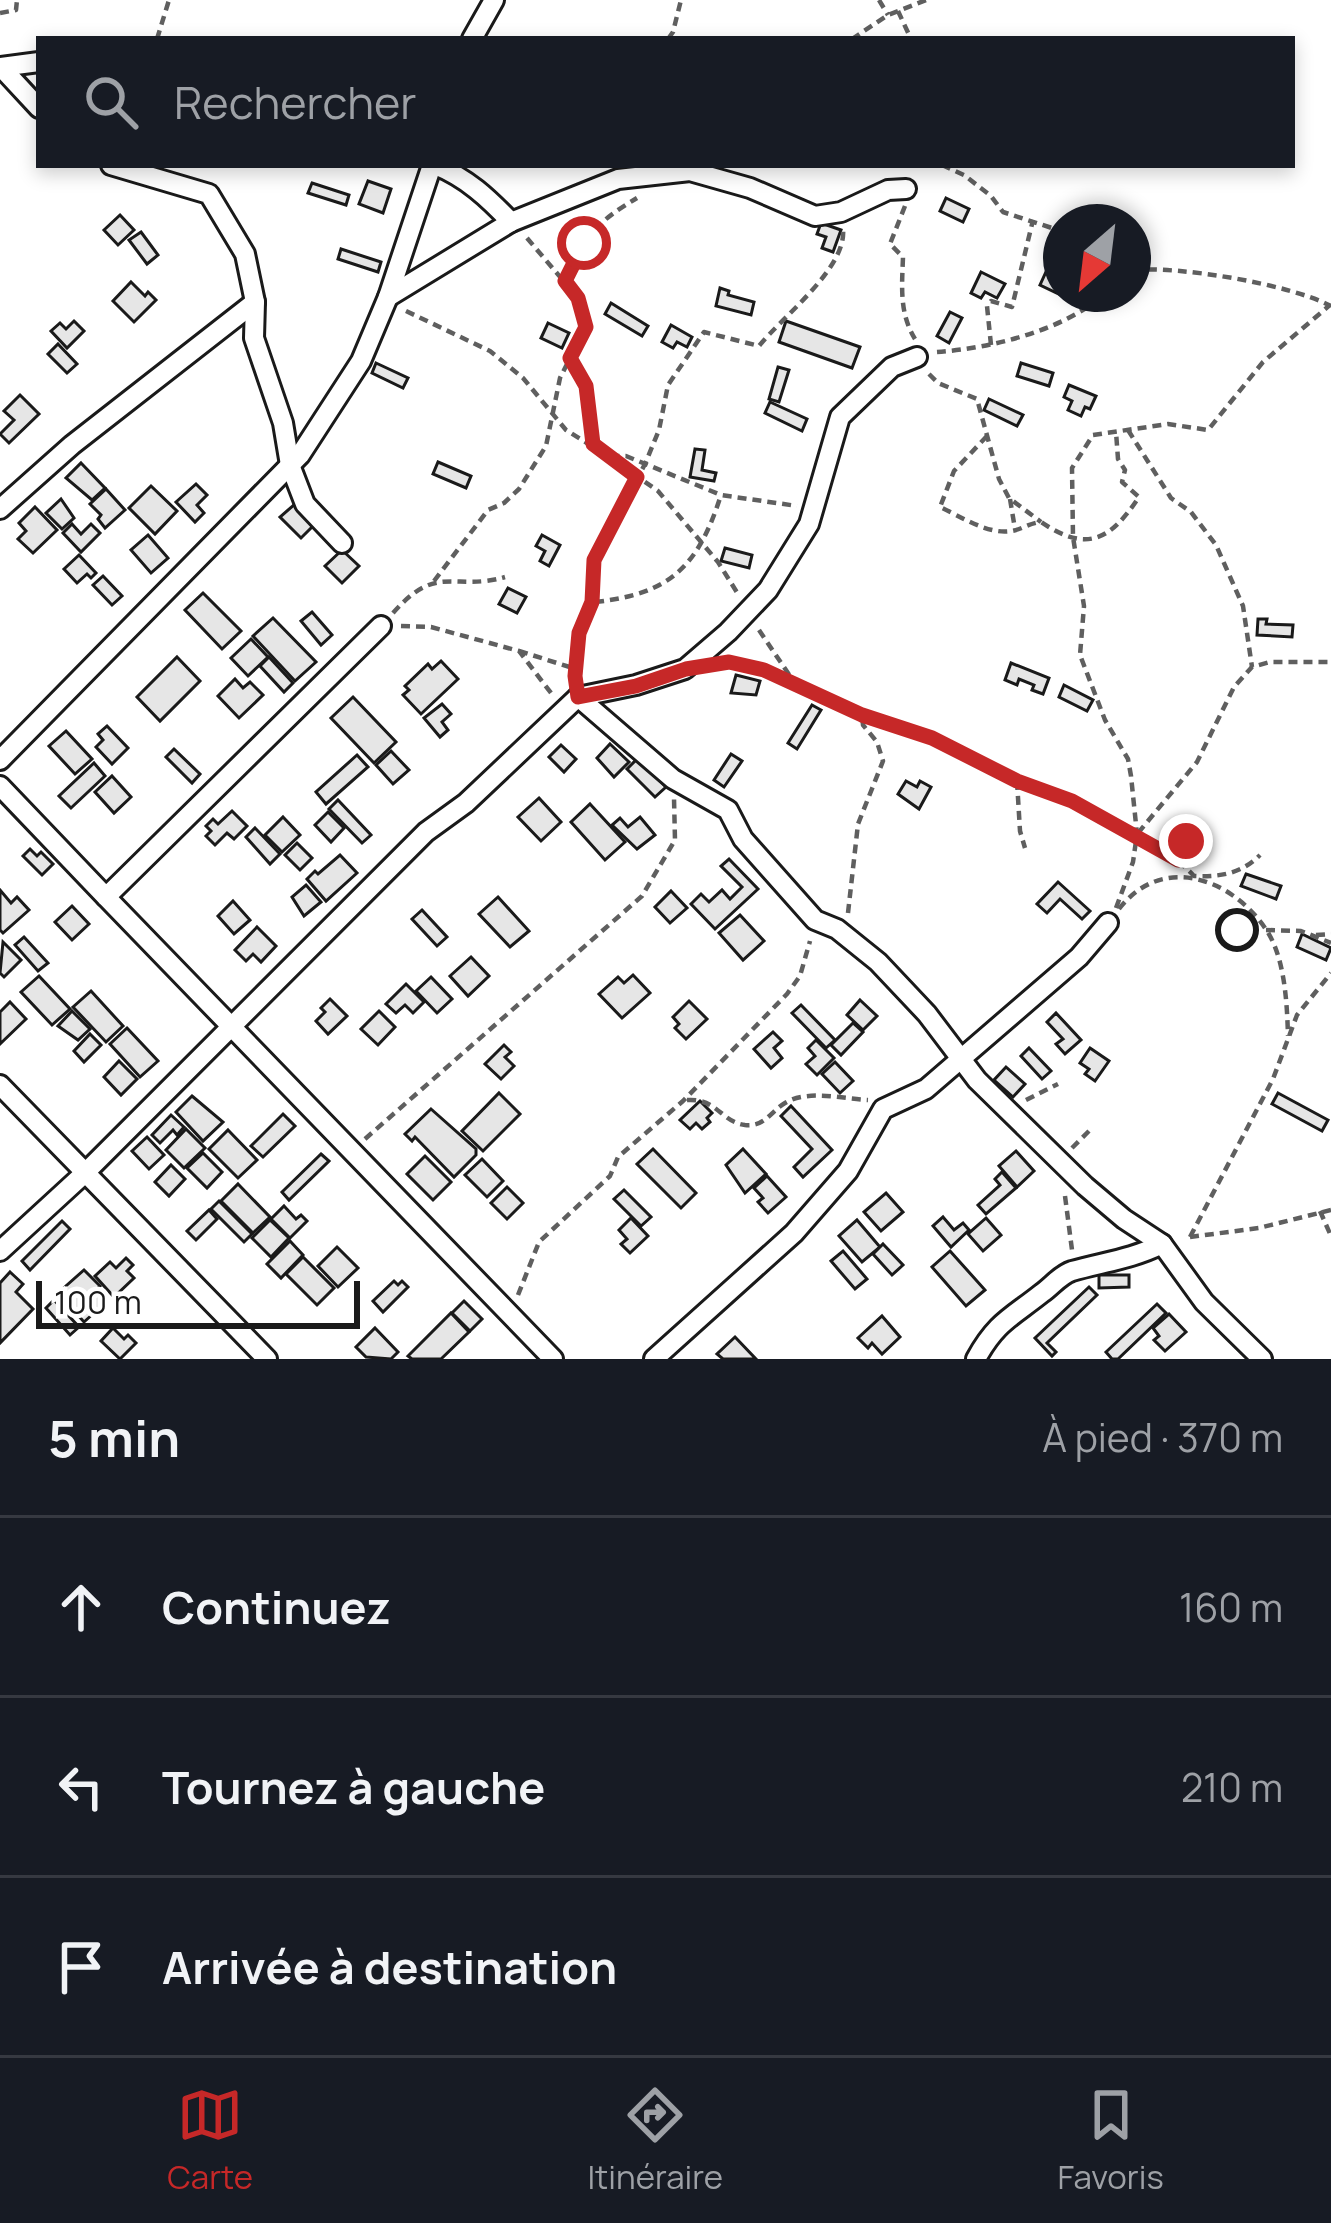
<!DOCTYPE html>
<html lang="fr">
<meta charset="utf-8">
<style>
body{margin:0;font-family:Manrope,sans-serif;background:#20242c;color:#f1f3f6}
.compass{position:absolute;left:1043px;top:204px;width:108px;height:108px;border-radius:50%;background:#171b24;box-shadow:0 6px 18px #0003;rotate:208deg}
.scale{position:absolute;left:36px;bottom:30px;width:324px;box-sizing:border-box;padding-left:12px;border:6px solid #1a1a1a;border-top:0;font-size:33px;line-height:42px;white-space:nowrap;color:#1a1a1a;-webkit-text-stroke:9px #fff;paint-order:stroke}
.stop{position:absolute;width:36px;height:36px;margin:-27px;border:9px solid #c62828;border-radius:50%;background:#fff}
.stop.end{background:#c62828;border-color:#fff;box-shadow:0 3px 12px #0008}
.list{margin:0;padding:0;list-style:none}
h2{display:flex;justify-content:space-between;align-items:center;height:156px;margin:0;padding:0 48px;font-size:51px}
h2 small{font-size:39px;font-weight:400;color:#9ea1a6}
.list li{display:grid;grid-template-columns:78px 1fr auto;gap:36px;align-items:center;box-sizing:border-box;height:180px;padding:0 48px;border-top:3px solid #363941}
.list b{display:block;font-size:45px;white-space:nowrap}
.list em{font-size:39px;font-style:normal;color:#9ea1a6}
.icon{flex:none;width:66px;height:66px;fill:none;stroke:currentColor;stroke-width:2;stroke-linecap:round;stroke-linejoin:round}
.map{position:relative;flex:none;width:1331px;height:1359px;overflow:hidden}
.search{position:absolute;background:#171b24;box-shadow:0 6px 18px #0003;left:36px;right:36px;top:36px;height:132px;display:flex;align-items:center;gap:30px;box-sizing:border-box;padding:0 42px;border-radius:0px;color:#9ea1a6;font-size:45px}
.sheet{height:696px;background:#171b24}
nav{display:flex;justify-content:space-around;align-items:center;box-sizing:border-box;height:168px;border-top:3px solid #363941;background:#171b24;font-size:33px;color:#9ea1a6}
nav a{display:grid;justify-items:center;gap:6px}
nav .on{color:#c62828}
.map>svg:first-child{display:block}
</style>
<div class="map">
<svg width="1331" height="1359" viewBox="0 0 1331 1359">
<rect width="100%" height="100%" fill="#fff"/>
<!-- building -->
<g fill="#e6e6e6" stroke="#1a1a1a" stroke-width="3">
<path d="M368,181l23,8 -8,24 -24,-9z"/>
<path d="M312,183l37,12 -3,10 -38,-12z"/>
<path d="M946,198l23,11 -6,13 -23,-11z"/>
<path d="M120,215l14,15 -16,15 -14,-15z"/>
<path d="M821,223l20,7 -8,22 -11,-4 4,-11 -9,-3z"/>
<path d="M141,232l17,23 -11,9 -18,-24z"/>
<path d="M341,249l40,13 -3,10 -40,-13z"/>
<path d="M1051,261l10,6v28l-21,-10z"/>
<path d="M981,272l24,12 -8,14 -12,-6 -4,6 -10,-5z"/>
<path d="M131,282l14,14 3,-4 8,8 -22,22 -21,-21z"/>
<path d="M720,288l9,3 -1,4 26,7 -3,13 -35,-9z"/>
<path d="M611,303l37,23 -6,10 -37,-22z"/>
<path d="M950,312l12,6 -13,25 -12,-7z"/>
<path d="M74,321l10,10 -17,17 -16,-17 9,-8 6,6z"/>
<path d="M786,321l74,26 -8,21 -73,-26z"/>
<path d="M548,323l21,10 -7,15 -21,-10z"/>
<path d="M671,325l21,12 -5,10 -10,-5 -4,6 -11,-6z"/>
<path d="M58,344l19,20 -10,9 -19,-19z"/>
<path d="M376,363l32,15 -5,10 -31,-15z"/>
<path d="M1021,363l32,10 -4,13 -32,-10z"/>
<path d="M778,367l11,3 -10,32 -10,-3z"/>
<path d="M1069,385l27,11 -6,13 -5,-2 -4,9 -13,-6 4,-9 -8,-4z"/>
<path d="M20,395l19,19 -30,29 -9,-9 14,-14 -10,-9z"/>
<path d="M989,399l34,16 -6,11 -33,-16z"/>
<path d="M770,402l37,17 -5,12 -37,-18z"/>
<path d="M695,449l10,1 -3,20 14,3 -2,8 -24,-4z"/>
<path d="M438,462l33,14 -5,12 -33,-14z"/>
<path d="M81,463l24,25 -13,12 -26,-22z"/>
<path d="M196,484l11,11 -10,10 7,8 -9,9 -19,-20z"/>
<path d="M151,486l26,25 -22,23 -26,-26z"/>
<path d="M106,489l19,21 -20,18 -7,-9 3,-4 -11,-11z"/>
<path d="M61,499l13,19 -12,11 -16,-16z"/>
<path d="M295,504l20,20 -14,14 -21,-21z"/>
<path d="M35,507l22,23 -24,23 -15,-14 8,-8 -7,-8z"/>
<path d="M72,524l9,10 10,-10 9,9 -19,19 -18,-19z"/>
<path d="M148,535l20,23 -17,15 -20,-23z"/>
<path d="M542,535l18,10 -11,21 -9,-5 5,-10 -9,-5z"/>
<path d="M725,548l27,7 -3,13 -28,-7z"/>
<path d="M342,550l17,16 -17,17 -17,-17z"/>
<path d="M79,555l17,18 -5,5 -4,-4 -10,9 -13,-14z"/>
<path d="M103,576l19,20 -10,9 -19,-20z"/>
<path d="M508,588l18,9 -9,16 -18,-9z"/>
<path d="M203,593l38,38 -19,18 -37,-39z"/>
<path d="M312,612l20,23 -11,10 -20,-24z"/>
<path d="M273,618l43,44 -21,19 -42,-45z"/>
<path d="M1258,619h9l-1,5 27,1 -1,12 -35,-2z"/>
<path d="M251,639l17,18 -20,19 -17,-18z"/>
<path d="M177,657l23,24 -40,40 -23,-24z"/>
<path d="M269,657l24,26 -9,9 -24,-26z"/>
<path d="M441,661l17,18 -37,35 -18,-19 6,-5 -4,-4 23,-22 4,5z"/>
<path d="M1011,663l38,15 -6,16 -11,-4 2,-5 -15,-6 -2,6 -12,-5z"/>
<path d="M736,675l24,6 -4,14 -25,-2z"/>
<path d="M235,679l8,9 7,-6 13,13 -24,23 -21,-22z"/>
<path d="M1064,685l29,15 -6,11 -28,-14z"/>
<path d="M353,697l43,45 -22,21 -43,-45z"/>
<path d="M442,704l9,10 -9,8 6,8 -8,7 -16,-19z"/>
<path d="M812,705l9,5 -24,39 -9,-6z"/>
<path d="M107,726l21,22 -16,16 -16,-17 7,-7 -5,-6z"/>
<path d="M66,731l26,28 -17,15 -26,-28z"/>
<path d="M610,744l19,18 -15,15 -17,-19z"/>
<path d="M561,745l15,14 -12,13 -15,-15z"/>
<path d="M174,749l26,25 -8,9 -26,-26z"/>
<path d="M391,751l18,19 -16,14 -17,-19z"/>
<path d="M731,754l11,7 -18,26 -10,-7z"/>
<path d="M357,755l11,12 -42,37 -10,-12z"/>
<path d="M638,758l28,29 -11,10 -28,-28z"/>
<path d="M94,763l11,13 -34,32 -12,-12z"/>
<path d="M112,776l19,21 -17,16 -19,-21z"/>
<path d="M906,781l11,6 3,-6 11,6 -12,22 -21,-15z"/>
<path d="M539,798l22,24 -20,19 -23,-24z"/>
<path d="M338,800l33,35 -9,8 -33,-34z"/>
<path d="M590,804l35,38 -20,18 -34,-38z"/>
<path d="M232,811l15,15 -13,13 -7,-6 -12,12 -9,-9 5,-5 -5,-5 7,-7 5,5z"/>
<path d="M328,812l16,16 -13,14 -16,-17z"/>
<path d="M283,817l17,18 -18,17 -17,-17z"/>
<path d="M640,817l15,18 -18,14 -25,-24 8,-7 8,9z"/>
<path d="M255,828l25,26 -10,10 -24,-27z"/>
<path d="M297,843l15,15 -12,12 -15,-15z"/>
<path d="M30,849l7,7 4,-4 12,12 -11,11 -19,-19z"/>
<path d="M340,855l17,18 -31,28 -19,-22 8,-8 3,3z"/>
<path d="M729,859l29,30 -43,40 -24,-25 10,-10 8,8 13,-12 8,9 12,-12 -21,-21z"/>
<path d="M1246,874l35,12 -5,13 -35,-13z"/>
<path d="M1058,882l32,29 -8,8 -22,-20 -13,14 -10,-9z"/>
<path d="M306,885l15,17 -17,14 -12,-19z"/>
<path d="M0,890l11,13 6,-6 12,13 -26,23 -3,-3z"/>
<path d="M671,891l16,17 -17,15 -15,-16z"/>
<path d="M498,897l31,34 -19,16 -31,-33z"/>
<path d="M233,901l17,19 -16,14 -16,-18z"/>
<path d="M72,906l17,18 -17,16 -17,-18z"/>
<path d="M422,910l25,27 -10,9 -25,-27z"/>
<path d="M740,915l24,26 -21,19 -24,-27z"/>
<path d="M257,927l19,19 -15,16 -8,-8 -7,7 -11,-11z"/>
<path d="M1302,934l29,14 -5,12 -29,-13z"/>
<path d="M24,937l24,26 -10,8 -23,-26z"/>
<path d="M3,942l18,18 -17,17 -4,-4z"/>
<path d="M471,957l18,19 -21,20 -18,-20z"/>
<path d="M633,975l17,18 -28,25 -23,-24 19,-17 6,6z"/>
<path d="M39,976l31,33 -18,16 -31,-33z"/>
<path d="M431,977l21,22 -15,14 -21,-22z"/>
<path d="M406,984l18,18 -11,11 -8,-8 -9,8 -10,-9z"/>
<path d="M91,991l32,35 -17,16 -33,-35z"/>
<path d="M330,999l17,17 -19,18 -12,-13 9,-9 -4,-4z"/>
<path d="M860,1000l17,16 -14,14 -16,-15z"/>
<path d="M689,1001l18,18 -21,20 -11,-11 4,-4 -6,-7z"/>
<path d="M10,1002l16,17 -26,25v-32z"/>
<path d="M801,1005l34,35 -9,8 -34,-35z"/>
<path d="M72,1011l18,18 -12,11 -20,-14z"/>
<path d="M379,1011l16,16 -17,18 -17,-16z"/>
<path d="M1056,1013l25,27 -16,14 -9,-10 7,-5 -16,-17z"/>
<path d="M853,1023l10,9 -22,23 -10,-10z"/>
<path d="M127,1028l31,33 -18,16 -30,-33z"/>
<path d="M773,1032l9,9 -8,7 8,10 -11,10 -17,-19z"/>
<path d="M90,1034l11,11 -17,17 -10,-11z"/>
<path d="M816,1040l18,18 -17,17 -11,-11 9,-8 -7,-8z"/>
<path d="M504,1045l7,7 -6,5 9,9 -13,13 -16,-15z"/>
<path d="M1029,1048l22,23 -9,8 -21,-23z"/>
<path d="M1090,1048l19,13 -14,20 -10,-7 4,-5 -9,-6z"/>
<path d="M119,1061l18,18 -16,16 -17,-18z"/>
<path d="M835,1062l18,19 -13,12 -18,-19z"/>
<path d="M1006,1067l19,17 -12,13 -19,-17z"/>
<path d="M499,1093l21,21 -37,37 -21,-20z"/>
<path d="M1278,1093l50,27 -6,11 -50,-27z"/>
<path d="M192,1096l31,26 -20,19 -27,-29z"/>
<path d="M700,1101l12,12 -5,5 3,4 -8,7 -6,-6 -6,6 -10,-9z"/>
<path d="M791,1106l41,44 -29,27 -9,-10 18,-18 -31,-33z"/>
<path d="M431,1109l45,40v6l-22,22 -39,-40 -3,4 -7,-7z"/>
<path d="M283,1114l12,12 -32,31 -12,-11z"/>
<path d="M171,1115l13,12 -7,8 -4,-5 -13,13 -8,-8z"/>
<path d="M186,1129l19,19 -21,20 -18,-18z"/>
<path d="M228,1130l29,30 -19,18 -29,-29z"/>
<path d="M147,1137l17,18 -15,14 -17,-18z"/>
<path d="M653,1149l43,44 -15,15 -44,-44z"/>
<path d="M743,1149l23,25 -21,19 -19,-28z"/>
<path d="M1016,1151l18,20 -17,16 -18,-21z"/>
<path d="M203,1153l19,19 -15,16 -20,-20z"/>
<path d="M321,1154l8,7 -40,39 -7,-8z"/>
<path d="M425,1156l26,26 -18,18 -26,-26z"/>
<path d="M482,1159l21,22 -16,16 -22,-22z"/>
<path d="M171,1165l14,14 -16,17 -14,-14z"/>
<path d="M1002,1172l14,16 -30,26 -8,-9 22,-20 -5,-6z"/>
<path d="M767,1176l19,21 -18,16 -10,-11 5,-4 -9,-10z"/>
<path d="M238,1184l32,33 -17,16 -32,-32z"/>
<path d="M507,1187l16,16 -16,16 -16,-16z"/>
<path d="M624,1190l27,27 -10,9 -27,-27z"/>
<path d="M886,1193l17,19 -22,19 -17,-19z"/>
<path d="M219,1201l33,33 -8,8 -33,-33z"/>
<path d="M284,1206l12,13 5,-4 6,6 -17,17 -19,-19z"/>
<path d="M209,1210l8,9 -21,21 -9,-9z"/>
<path d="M943,1217l11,13 9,-7 6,7 -18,17 -18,-21z"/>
<path d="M631,1218l17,18 -18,17 -9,-9 6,-5 -8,-9z"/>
<path d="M986,1218l15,17 -18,16 -15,-17z"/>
<path d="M270,1220l19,18 -18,19 -19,-19z"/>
<path d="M857,1220l23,27 -18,15 -23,-26z"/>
<path d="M62,1221l8,8 -40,41 -8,-9z"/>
<path d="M290,1241l13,14 -22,23 -14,-14z"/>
<path d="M883,1244l20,21 -11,10 -19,-21z"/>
<path d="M337,1247l21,21 -20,19 -20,-21z"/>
<path d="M843,1251l24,28 -12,10 -24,-28z"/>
<path d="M950,1251l35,39 -19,16 -34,-39z"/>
<path d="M303,1257l31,31 -17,17 -31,-31z"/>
<path d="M126,1258l7,7 -6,6 7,7 -20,19 -19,-21 15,-14 6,6z"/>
<path d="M84,1270l16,16 -6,6 11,11 -21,19 -26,-29z"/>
<path d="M10,1272l13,12 -7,8 17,17 -33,34v-60z"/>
<path d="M1099,1275h30v12l-30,1z"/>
<path d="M394,1281l4,4 4,-4 6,6 -25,25 -10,-11z"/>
<path d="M1089,1287l8,8 -50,48 9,9 -4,4 -17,-18z"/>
<path d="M54,1300l25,27 -9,8 -24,-27z"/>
<path d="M464,1301l18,18 -12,12 -18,-18z"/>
<path d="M1157,1304l9,9 -48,46h-6l-6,-7z"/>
<path d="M451,1313l18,19 -28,27h-29l-4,-3z"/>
<path d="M1169,1314l17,18 -21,19 -11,-11 5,-4 -6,-8z"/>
<path d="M882,1316l18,21 -18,17 -10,-11 -4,5 -10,-10z"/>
<path d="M113,1328l11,11 4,-4 8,8 -16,16 -19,-18z"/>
<path d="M375,1328l23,24 -7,7 -25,-2 -10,-10z"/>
<path d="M735,1337l21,22h-33l-6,-5z"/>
</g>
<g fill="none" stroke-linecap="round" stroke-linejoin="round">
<defs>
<g id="minor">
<path d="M472,39l22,-39"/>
<path d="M0,67l39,-5"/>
<path d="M1,67l38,41"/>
<path d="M111,165l98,29 36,60 10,48 -1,36 29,85 7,42 15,39 37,39"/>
<path d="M435,165c32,13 53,33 76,57"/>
<path d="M388,297l123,-75 107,-43 72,-8 60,17 65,28 26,-4 47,-22 18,-1"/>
<path d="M0,509l72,-64 183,-143"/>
<path d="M578,697l95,82 55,31 15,29 72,81 22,9 41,33 49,52 50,66 108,106 39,33 38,25 42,58 58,57"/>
<path d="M0,760l300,-305 61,-94 27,-64 44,-132"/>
<path d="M0,786l106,111 275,-271"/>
<path d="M106,897l447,462"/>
<path d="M0,1085l267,274"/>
<path d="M0,1251l86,-79 340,-340 40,-29 112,-106 58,-12 49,-16 43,-37 40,-42 41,-66 31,-107 52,-50 25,-10"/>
<path d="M654,1359l140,-126 54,-62 35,-62 43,-20 153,-132 29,-34"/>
<path d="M976,1359c20,-37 36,-42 66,-66 10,-7 18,-18 30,-22 32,-9 60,-12 90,-27"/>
</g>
</defs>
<!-- minor casing -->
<use href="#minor" stroke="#1a1a1a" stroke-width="24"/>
<!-- path -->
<g stroke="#5f5f5f" stroke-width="4.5" stroke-dasharray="9 6" stroke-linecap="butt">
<path d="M879,0l9,15"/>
<path d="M898,11l13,28"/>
<path d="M0,13l16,-3 1,-10"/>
<path d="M157,39l12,-39"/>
<path d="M668,39l5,-7 8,-32"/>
<path d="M852,39l36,-24 38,-15"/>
<path d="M942,165l22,10 27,21 12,16 58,19"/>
<path d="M905,206l-15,38 13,13c-1,29 -4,56 12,82"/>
<path d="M527,238l51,60 8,29 -16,31 17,28 7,58"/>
<path d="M1133,270c47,-4 156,14 198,36"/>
<path d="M565,281c22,-45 28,-57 72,-83"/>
<path d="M406,311l84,40 33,27 43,52 42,26h18l95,39 76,11"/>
<path d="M991,345l-4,-39 4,-5 21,6 21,-87"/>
<path d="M937,352c55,-4 125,-21 168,-58"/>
<path d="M929,374l9,9 39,16 22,80 10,19 32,24"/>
<path d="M1128,430l43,68 20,14 25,33 27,61 9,61"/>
<path d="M987,436l-33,35 -14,36c20,9 48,28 71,24 10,-1 18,-8 30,-9 47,32 70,17 98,-25l-17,-15 3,-12 -7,-11 -2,-27"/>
<path d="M608,456l50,35 60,71 20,32"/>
<path d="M1010,499l5,30"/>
<path d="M434,581l54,-71 16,-7 15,-14 27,-43 14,-68 10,-20"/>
<path d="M595,602c75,-8 103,-35 126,-107"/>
<path d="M393,613c45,-51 60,-21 112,-36"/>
<path d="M401,626l30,1 88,24 32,42"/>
<path d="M759,630l37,55"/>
<path d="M519,651l57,18"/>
<path d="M727,662c42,6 80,30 120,46 28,12 58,19 87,31 29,11 54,29 82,42 60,29 130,45 178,95 26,1 47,-2 66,-21"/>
<path d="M576,679l3,-46 14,-31 1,-42 51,-96 14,-34 9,-45 36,-53 55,14c24,-30 88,-78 84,-117"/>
<path d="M1017,781l3,50 5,17"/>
<path d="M1138,833l59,-71 37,-75 18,-20 18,-5h61"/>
<path d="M1178,860l12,-38"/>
<path d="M1116,908l17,-46 4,-28 -6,-58 -3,-17 -23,-39 -25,-65 4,-49 -11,-69 -1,-69 21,-33 75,-11 40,6 55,-68 67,-57"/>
<path d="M1119,909c42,-55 111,-32 146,19 20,28 22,75 23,108"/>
<path d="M848,913l10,-89 25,-63 -6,-19 -14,-17 -1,-10"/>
<path d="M1266,930l35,1 30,12"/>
<path d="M1316,935l15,-1"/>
<path d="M687,1100c30,-2 34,22 58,25 20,2 25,-13 40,-22 23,-14 58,-4 83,-3"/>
<path d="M1026,1100l32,-16"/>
<path d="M365,1139l277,-243 33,-56 -1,-42"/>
<path d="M1072,1148l18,-18"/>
<path d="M1065,1196l7,54"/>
<path d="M1320,1211l11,25"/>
<path d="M1190,1237l83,-158 24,-64 34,-42"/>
<path d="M1190,1237l69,-9 72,-18"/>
<path d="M518,1295l21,-53 71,-66 8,-19 65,-56 104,-107 13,-18 10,-35"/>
</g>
<!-- minor -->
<use href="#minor" stroke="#fff" stroke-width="18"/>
<!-- wall -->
<circle stroke="#1a1a1a" stroke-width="6" cx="1237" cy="930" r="19"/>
</g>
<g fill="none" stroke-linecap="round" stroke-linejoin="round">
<!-- route -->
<path stroke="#c62828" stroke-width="15" d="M584,243l-19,38 13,17 8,29 -16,31 16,28 7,58 44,33 -43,83 -2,42 -13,31 -4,43 3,21 58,-11 50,-17 43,-7 35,8 98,45 70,23 85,43 55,20 106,59 8,-19"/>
</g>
</svg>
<svg class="compass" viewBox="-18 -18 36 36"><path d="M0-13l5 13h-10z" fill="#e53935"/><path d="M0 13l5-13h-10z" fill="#9ea1a6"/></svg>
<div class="scale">100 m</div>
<div class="stop" style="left:584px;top:243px"></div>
<div class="stop end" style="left:1186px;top:841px"></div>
<div class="search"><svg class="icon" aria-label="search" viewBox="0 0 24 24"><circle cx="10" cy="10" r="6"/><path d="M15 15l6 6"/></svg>Rechercher</div>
</div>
<section class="sheet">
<h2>5 min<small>À pied · 370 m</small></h2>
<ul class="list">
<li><svg class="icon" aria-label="ahead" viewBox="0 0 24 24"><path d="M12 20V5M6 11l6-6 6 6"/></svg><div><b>Continuez</b></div><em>160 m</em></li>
<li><svg class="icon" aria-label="left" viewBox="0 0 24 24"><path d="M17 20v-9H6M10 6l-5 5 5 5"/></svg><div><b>Tournez à gauche</b></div><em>210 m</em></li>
<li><svg class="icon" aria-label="arrive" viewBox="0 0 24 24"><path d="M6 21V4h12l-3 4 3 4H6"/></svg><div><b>Arrivée à destination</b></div></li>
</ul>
</section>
<nav>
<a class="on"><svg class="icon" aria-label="map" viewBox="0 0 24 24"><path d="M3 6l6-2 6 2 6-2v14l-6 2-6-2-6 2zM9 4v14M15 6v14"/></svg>Carte</a>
<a><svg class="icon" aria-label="directions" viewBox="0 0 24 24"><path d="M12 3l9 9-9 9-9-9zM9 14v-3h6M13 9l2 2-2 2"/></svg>Itinéraire</a>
<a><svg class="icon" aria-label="saved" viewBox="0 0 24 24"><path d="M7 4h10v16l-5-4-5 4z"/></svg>Favoris</a>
</nav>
